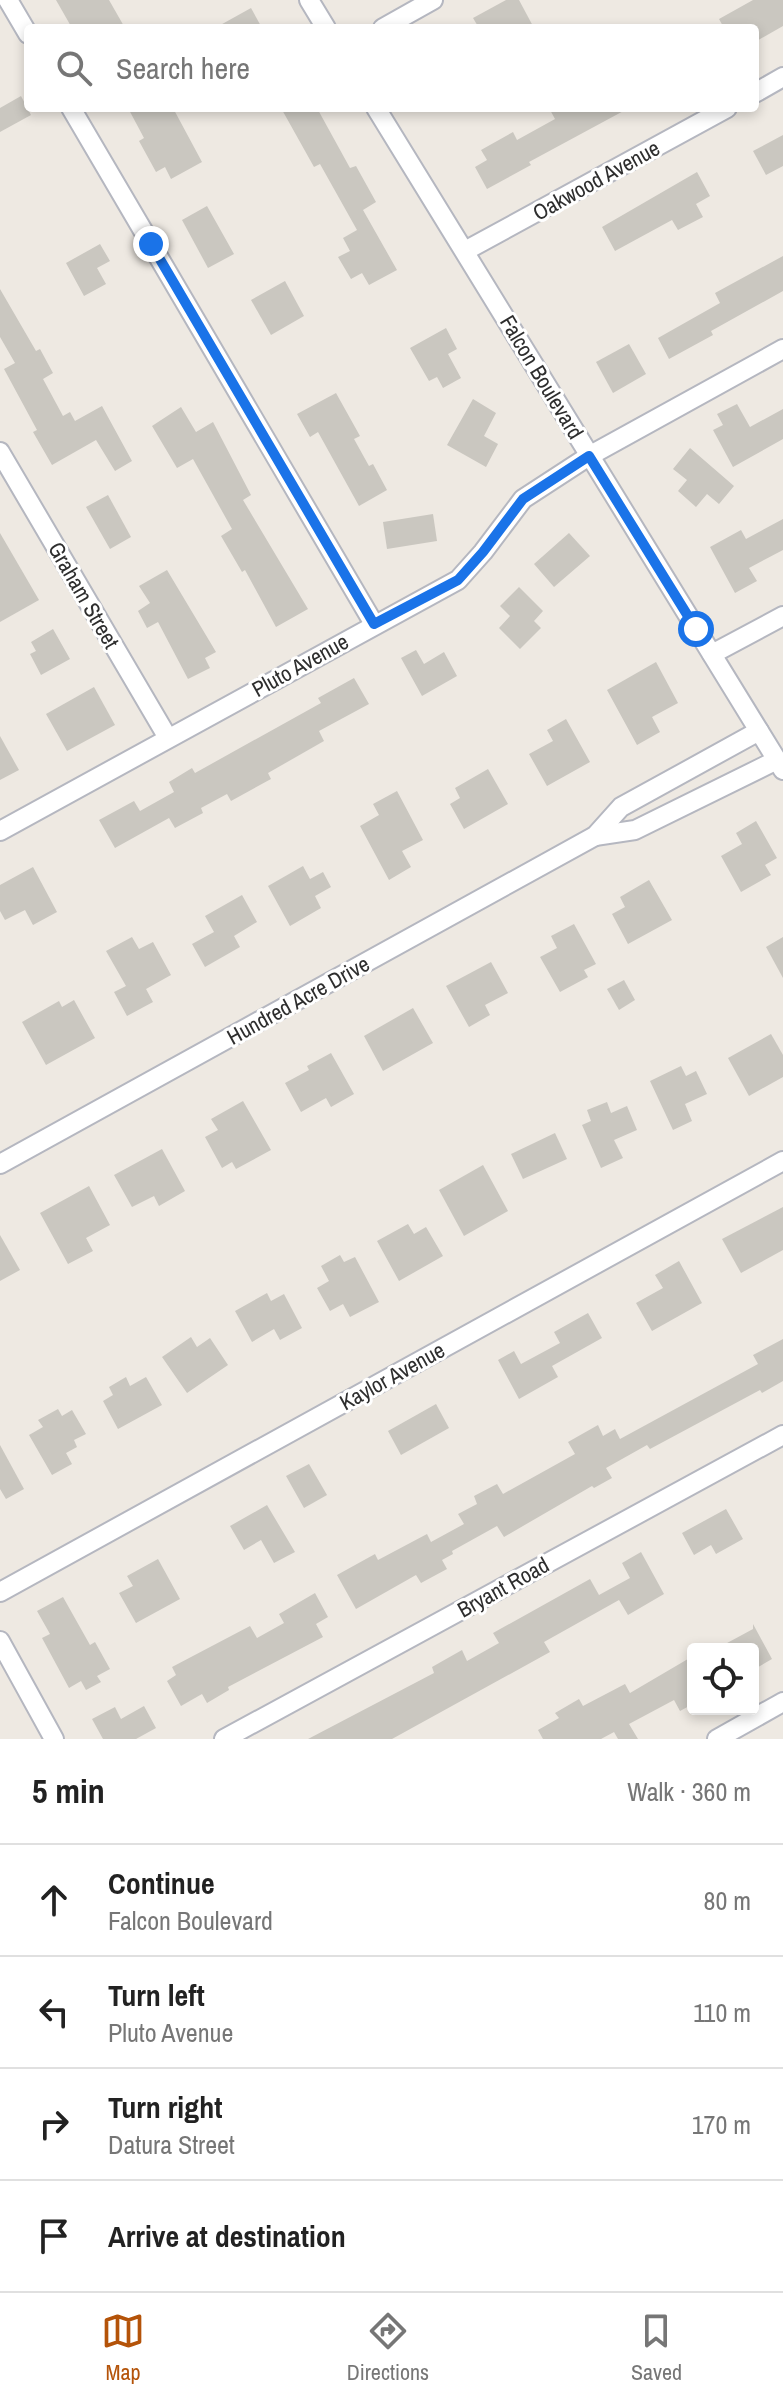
<!DOCTYPE html>
<meta charset="utf-8">
<style>
body{margin:0;font-family:"Archivo Narrow",sans-serif;background:#f2f2f2;color:#222}
.controls{position:absolute;right:24px;bottom:24px;display:grid;overflow:hidden;border-radius:8px;box-shadow:0 4px 12px #0003}
.controls button{width:72px;height:72px;display:grid;place-items:center;padding:0;border:0;border-bottom:2px solid #e0e0e0;background:#fff;color:#222;font:40px sans-serif}
.stop{position:absolute;width:24px;height:24px;margin:-18px;border:6px solid #1a73e8;border-radius:50%;background:#fff}
.stop.end{background:#1a73e8;border-color:#fff;box-shadow:0 2px 8px #0008}
.list{margin:0;padding:0;list-style:none}
h2{display:flex;justify-content:space-between;align-items:center;height:104px;margin:0;padding:0 32px;font-size:34px}
h2 small{font-size:26px;font-weight:400;color:#767676}
.list li{display:grid;grid-template-columns:52px 1fr auto;gap:24px;align-items:center;box-sizing:border-box;height:112px;padding:0 32px;border-top:2px solid #e0e0e0}
.list b{display:block;font-size:30px;white-space:nowrap}
.list p{margin:0;font-size:26px;white-space:nowrap;color:#767676}
.list em{font-size:26px;font-style:normal;color:#767676}
.icon{flex:none;width:44px;height:44px;fill:none;stroke:currentColor;stroke-width:2;stroke-linecap:round;stroke-linejoin:round}
.map{position:relative;flex:none;width:783px;height:1739px;overflow:hidden}
.search{position:absolute;background:#fff;box-shadow:0 4px 12px #0003;left:24px;right:24px;top:24px;height:88px;display:flex;align-items:center;gap:20px;box-sizing:border-box;padding:0 28px;border-radius:8px;color:#767676;font-size:30px}
.sheet{height:552px;background:#fff}
nav{display:flex;justify-content:space-around;align-items:center;box-sizing:border-box;height:112px;border-top:2px solid #e0e0e0;background:#fff;font-size:22px;color:#767676}
nav a{display:grid;justify-items:center;gap:4px}
nav .on{color:#b45309}
.map>svg:first-child{display:block}
</style>
<div class="map">
<svg width="783" height="1739" viewBox="0 0 783 1739">
<rect width="100%" height="100%" fill="#eee9e2"/>
<!-- building -->
<g fill="#cac7c0">
<path d="M56,0h53l16,28h-53z"/>
<path d="M506,0h13l15,28h-55l-6,-10z"/>
<path d="M753,0h30v26l-28,16v-14h-31l-5,-9z"/>
<path d="M251,8l11,20h-47z"/>
<path d="M21,96l10,19 -31,17v-24z"/>
<path d="M128,108h45l29,54 -31,17 -6,-12 -9,5 -17,-31 5,-3z"/>
<path d="M281,108h36l33,60 6,-2 20,36 -13,8 34,60 -28,15 -7,-12 -11,6 -13,-22 12,-6 -7,-13 14,-8 -37,-66 -6,3z"/>
<path d="M549,108h80l-100,54 2,3 -44,24 -12,-22 12,-7 -6,-10 32,-18 4,8 38,-21z"/>
<path d="M783,135v31l-17,9 -13,-24z"/>
<path d="M697,172l13,24 -14,8 7,13 -25,13 -6,-10 -57,31 -13,-24z"/>
<path d="M207,206l27,48 -26,14 -26,-48z"/>
<path d="M100,244l10,17 -13,7 9,16 -22,12 -18,-33z"/>
<path d="M783,256v35l-72,40 2,4 -44,24 -11,-21 62,-35 -5,-10z"/>
<path d="M285,281l19,35 -33,19 -20,-35z"/>
<path d="M0,289l36,62 4,-2 13,24 -10,6 20,37 7,-4 5,9 27,-15 30,55 -17,10 -19,-31 -44,25 -19,-33 4,-2 -33,-61 11,-6 -15,-26z"/>
<path d="M446,328l11,21 -9,5 13,24 -18,10 -6,-11 -8,4 -19,-33z"/>
<path d="M629,344l17,30 -33,19 -17,-31z"/>
<path d="M336,393l24,43 -6,3 15,27 4,-2 14,26 -28,16 -41,-74 -8,5 -13,-23z"/>
<path d="M473,399l23,14 -12,23 14,8 -12,23 -39,-22z"/>
<path d="M737,404l13,23 33,-18v30l-50,28 -20,-37 10,-5 -6,-11z"/>
<path d="M181,407l15,25 17,-10 38,73 -8,5 65,109 -32,18 -31,-57 -3,2 -21,-36 11,-7 -39,-70 -16,9 -25,-42z"/>
<path d="M690,448l44,38 -15,18 -12,-10 -11,13 -18,-16 9,-11 -14,-11z"/>
<path d="M108,495l23,42 -21,12 -24,-42z"/>
<path d="M433,514l4,27 -50,8 -4,-27z"/>
<path d="M783,519v31l-34,18 8,13 -22,12 -25,-46 31,-17 5,9z"/>
<path d="M0,533l39,67 -39,22z"/>
<path d="M569,533l21,23 -36,31 -20,-23z"/>
<path d="M167,570l49,82 -11,6 5,10 -22,11 -30,-57 -11,6 -9,-17 12,-8 -11,-17z"/>
<path d="M519,587l24,24 -9,10 7,7 -21,21 -21,-21 11,-12 -10,-10z"/>
<path d="M53,629l17,30 -29,16 -11,-21 6,-3 -5,-9z"/>
<path d="M416,650l8,14 20,-12 13,24 -35,20 -21,-38z"/>
<path d="M656,662l22,41 -26,14 8,15 -23,13 -30,-55z"/>
<path d="M354,678l15,26 -50,27 5,10 -56,32 3,6 -40,22 -4,-7 -26,14 2,5 -28,15 -6,-10 -54,30 -16,-28 35,-19 6,10 34,-19 -5,-10 23,-14 3,5 126,-70 -3,-5z"/>
<path d="M94,687l21,38 -48,26 -21,-37z"/>
<path d="M566,719l24,43 -43,24 -18,-32 24,-13 -6,-11z"/>
<path d="M0,736l19,34 -19,10z"/>
<path d="M488,769l20,35 -44,25 -14,-25 10,-6 -5,-10z"/>
<path d="M397,791l26,49 -21,11 9,16 -22,13 -29,-54 19,-11 -6,-11z"/>
<path d="M756,821l21,37 -12,7 6,10 -30,17 -20,-36 21,-12 -6,-11z"/>
<path d="M303,866l7,13 13,-7 8,15 -16,9 6,12 -31,18 -22,-40z"/>
<path d="M33,867l24,45 -24,13 -8,-15 -20,10 -5,-9v-26z"/>
<path d="M649,880l23,40 -44,24 -16,-30 13,-7 -5,-10z"/>
<path d="M242,895l15,27 -23,14 6,11 -35,20 -13,-23 22,-12 -9,-16z"/>
<path d="M574,924l22,40 -12,6 4,7 -28,15 -20,-35 17,-9 -6,-12z"/>
<path d="M132,937l7,12 14,-7 18,33 -25,14 7,13 -26,14 -13,-24 12,-6 -20,-35z"/>
<path d="M783,937v41l-17,-31z"/>
<path d="M491,962l17,31 -23,12 5,10 -21,12 -23,-41z"/>
<path d="M624,980l11,20 -16,10 -12,-21z"/>
<path d="M74,1000l21,38 -49,27 -24,-43 37,-21 3,6z"/>
<path d="M413,1008l20,35 -50,28 -19,-35z"/>
<path d="M771,1034l12,21v22l-34,19 -21,-38z"/>
<path d="M331,1053l23,41 -23,13 -5,-9 -25,14 -16,-29 24,-13 -2,-4z"/>
<path d="M681,1066l5,10 10,-5 11,23 -22,10 7,17 -19,9 -23,-49z"/>
<path d="M243,1101l28,49 -35,19 -4,-7 -10,6 -17,-31 13,-7 -7,-11z"/>
<path d="M607,1102l4,11 16,-7 10,24 -23,10 9,18 -22,10 -19,-43 9,-4 -4,-11z"/>
<path d="M555,1133l12,26 -44,20 -12,-25z"/>
<path d="M162,1149l23,42 -26,15 -5,-10 -22,11 -18,-32z"/>
<path d="M483,1165l25,46 -44,25 -25,-46z"/>
<path d="M89,1186l21,39 -24,13 7,13 -25,13 -28,-51z"/>
<path d="M783,1207v43l-42,23 -19,-34z"/>
<path d="M408,1224l6,10 12,-7 17,29 -44,25 -22,-40z"/>
<path d="M0,1235l20,35 -20,11z"/>
<path d="M340,1255l4,7 11,-5 24,45 -29,15 -7,-13 -13,7 -13,-23 12,-7 -8,-15z"/>
<path d="M679,1261l23,42 -50,28 -16,-28 27,-15 -8,-13z"/>
<path d="M267,1293l4,8 13,-7 18,34 -22,12 -6,-11 -22,13 -17,-31z"/>
<path d="M588,1313l14,25 -50,28 6,11 -39,22 -21,-39 16,-9 7,13 39,-21 -6,-11z"/>
<path d="M191,1337l6,10 13,-9 18,27 -41,28 -25,-36z"/>
<path d="M783,1339v42l-21,12 -2,-3 -110,59 -3,-4 -41,23 6,10 -18,10 -2,-2 -88,51 -7,-11 -45,25 1,3 -11,6 5,9 -26,14 -5,-8 -60,34 -19,-34 38,-21 3,6 49,-26 4,8 33,-18 -6,-10 19,-10 -3,-8 23,-12 6,10 72,-40 -7,-12 30,-17 5,11 12,-7 5,10 138,-75 -5,-9z"/>
<path d="M126,1377l4,9 16,-9 16,28 -44,24 -15,-28 10,-6 -4,-8z"/>
<path d="M436,1404l13,24 -48,27 -13,-24z"/>
<path d="M58,1409l4,7 10,-6 14,24 -12,6 3,7 -11,6 6,11 -20,11 -23,-40 14,-8 -5,-7z"/>
<path d="M0,1445l24,44 -18,10 -6,-10z"/>
<path d="M309,1464l18,31 -23,13 -18,-32z"/>
<path d="M267,1505l28,47 -21,11 -13,-23 -17,10 -14,-24z"/>
<path d="M726,1509l17,30 -27,15 -5,-9 -17,10 -12,-22z"/>
<path d="M641,1552l23,42 -36,21 -9,-15 -75,42 6,10 -158,87h-84l126,-66 -2,-6 30,-17 5,11 32,-18 -6,-10 97,-54 9,16 31,-17 -8,-15z"/>
<path d="M158,1559l22,40 -44,24 -17,-30 14,-7 -6,-10z"/>
<path d="M315,1593l13,24 -12,7 7,13 -95,50 1,3 -22,13 -5,-9 -21,12 -14,-25 9,-6 -4,-8 78,-41 7,12 27,-15 -5,-9z"/>
<path d="M63,1597l27,48 5,-3 15,27 -13,7 4,6 -15,8 -5,-9 -12,7 -27,-50 8,-4 -13,-23z"/>
<path d="M753,1624l19,35 -19,11v-21h-37l37,-20z"/>
<path d="M693,1656v48l-13,7 -6,-11 -45,24 9,15h-20l-4,-7 -13,7h-58l-5,-9 21,-12 -4,-5 24,-14 4,7 42,-22 5,9z"/>
<path d="M144,1706l12,22 -20,11h-33l-11,-20 23,-12 6,12z"/>
</g>
<g fill="none" stroke-linecap="round" stroke-linejoin="round">
<defs>
<g id="street">
<path d="M8,0l20,34"/>
<path d="M309,0l17,28"/>
<path d="M383,28l50,-28"/>
<path d="M755,93l28,-16"/>
<path d="M71,108l303,516"/>
<path d="M376,108l407,662"/>
<path d="M465,251l262,-143"/>
<path d="M0,452l168,286"/>
<path d="M712,654l71,-38"/>
<path d="M0,831l458,-251 25,-28 40,-53 66,-43 194,-107"/>
<path d="M595,836l40,-6 142,-70"/>
<path d="M0,1164l595,-328 26,-29 138,-76"/>
<path d="M0,1592l783,-431"/>
<path d="M0,1641l54,98"/>
<path d="M224,1739l559,-304"/>
<path d="M717,1739l66,-37"/>
</g>
</defs>
<!-- street casing -->
<use href="#street" stroke="#b5b7c0" stroke-width="22"/>
<!-- street -->
<use href="#street" stroke="#fff" stroke-width="18"/>
</g>
<g fill="none" stroke-linecap="round" stroke-linejoin="round">
<!-- route -->
<path stroke="#1a73e8" stroke-width="10" d="M151,244l223,380 84,-44 25,-28 40,-53 66,-43 107,173"/>
</g>
<g text-anchor="middle" dominant-baseline="central" stroke-width="6" stroke-linejoin="round" paint-order="stroke">
<!-- street labels -->
<g font-size="22" fill="#2e2e2e" stroke="#fff">
<text transform="translate(596 180) rotate(-29)">Oakwood Avenue</text>
<text transform="translate(542 377) rotate(59)">Falcon Boulevard</text>
<text transform="translate(84 595) rotate(60)">Graham Street</text>
<text transform="translate(300 665) rotate(-29)">Pluto Avenue</text>
<text transform="translate(298 1000) rotate(-29)">Hundred Acre Drive</text>
<text transform="translate(392 1376) rotate(-29)">Kaylor Avenue</text>
<text transform="translate(503 1587) rotate(-29)">Bryant Road</text>
</g>
</g>
</svg>
<div class="controls">
<button><svg class="icon" aria-label="locate" viewBox="0 0 24 24"><circle cx="12" cy="12" r="6"/><path d="M12 2v4M12 18v4M2 12h4M18 12h4"/></svg></button>
</div>
<div class="stop" style="left:696px;top:629px"></div>
<div class="stop end" style="left:151px;top:244px"></div>
<div class="search"><svg class="icon" aria-label="search" viewBox="0 0 24 24"><circle cx="10" cy="10" r="6"/><path d="M15 15l6 6"/></svg>Search here</div>
</div>
<section class="sheet">
<h2>5 min<small>Walk · 360 m</small></h2>
<ul class="list">
<li><svg class="icon" aria-label="ahead" viewBox="0 0 24 24"><path d="M12 20V5M6 11l6-6 6 6"/></svg><div><b>Continue</b><p>Falcon Boulevard</p></div><em>80 m</em></li>
<li><svg class="icon" aria-label="left" viewBox="0 0 24 24"><path d="M17 20v-9H6M10 6l-5 5 5 5"/></svg><div><b>Turn left</b><p>Pluto Avenue</p></div><em>110 m</em></li>
<li><svg class="icon" aria-label="right" viewBox="0 0 24 24"><path d="M7 20v-9h11M14 6l5 5-5 5"/></svg><div><b>Turn right</b><p>Datura Street</p></div><em>170 m</em></li>
<li><svg class="icon" aria-label="arrive" viewBox="0 0 24 24"><path d="M6 21V4h12l-3 4 3 4H6"/></svg><div><b>Arrive at destination</b></div></li>
</ul>
</section>
<nav>
<a class="on"><svg class="icon" aria-label="map" viewBox="0 0 24 24"><path d="M3 6l6-2 6 2 6-2v14l-6 2-6-2-6 2zM9 4v14M15 6v14"/></svg>Map</a>
<a><svg class="icon" aria-label="directions" viewBox="0 0 24 24"><path d="M12 3l9 9-9 9-9-9zM9 14v-3h6M13 9l2 2-2 2"/></svg>Directions</a>
<a><svg class="icon" aria-label="saved" viewBox="0 0 24 24"><path d="M7 4h10v16l-5-4-5 4z"/></svg>Saved</a>
</nav>
